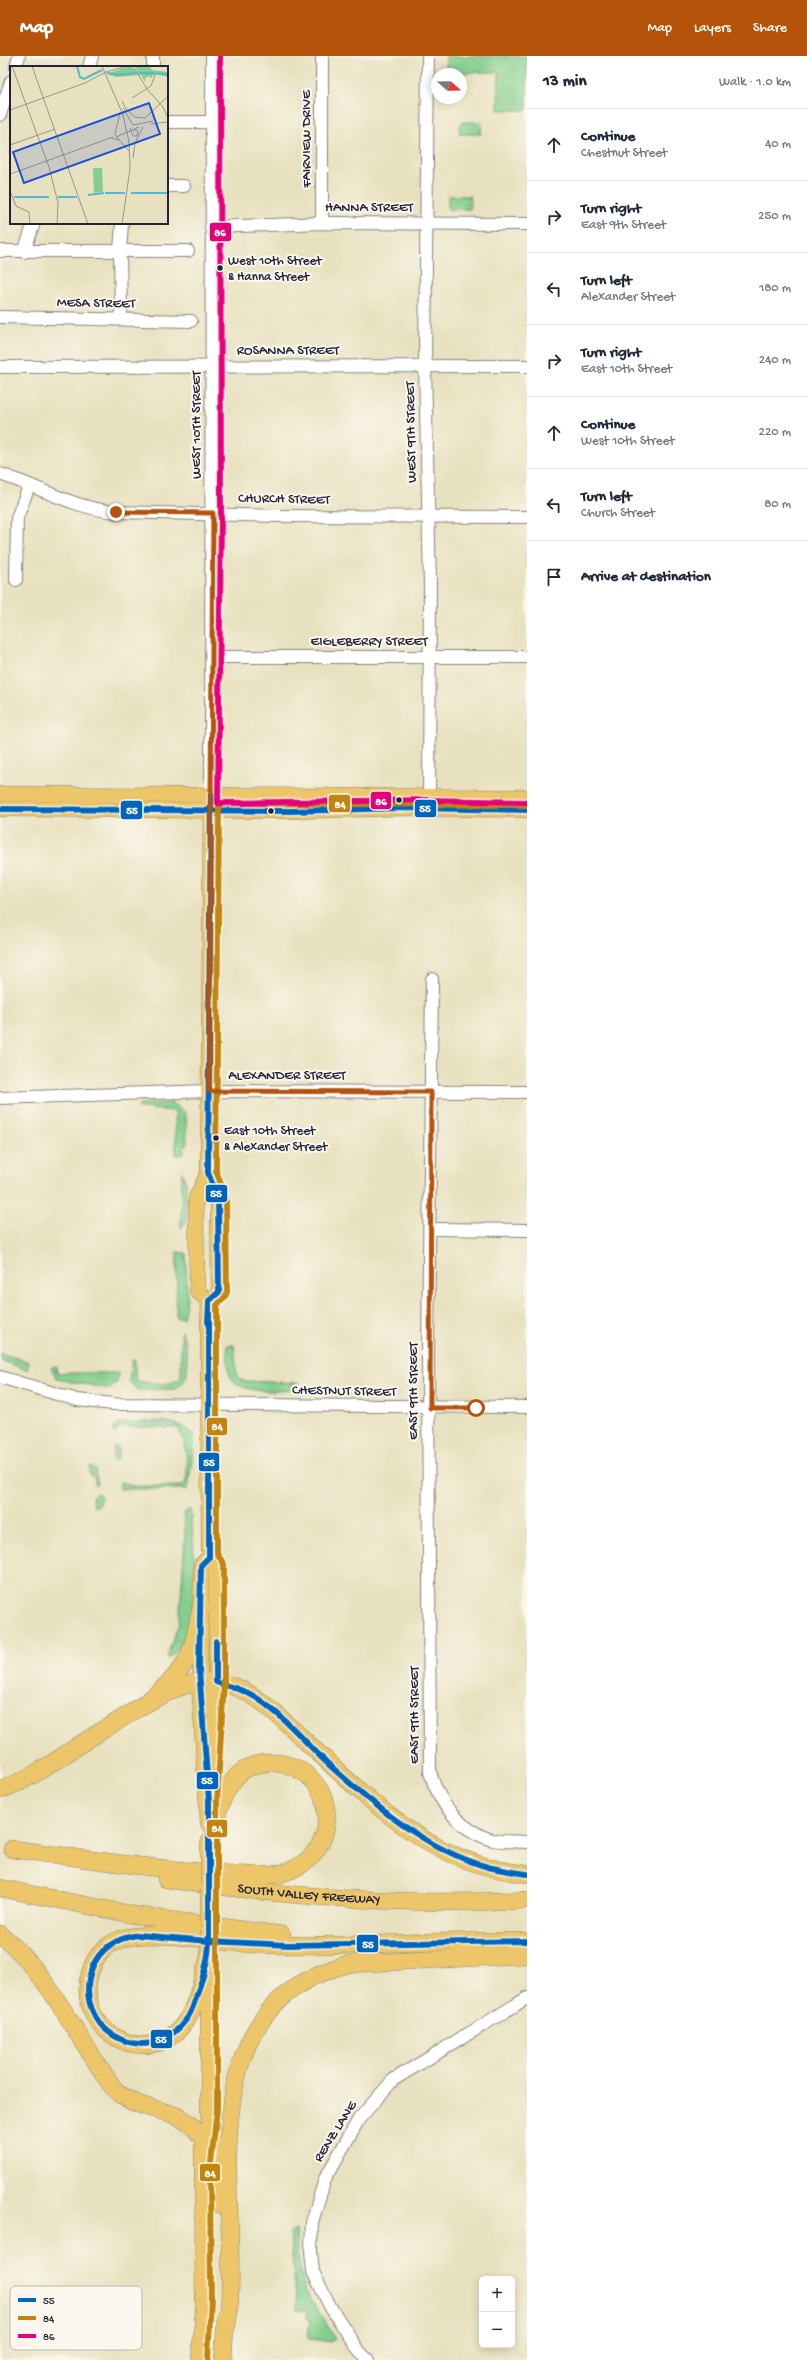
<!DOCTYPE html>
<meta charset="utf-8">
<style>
body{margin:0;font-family:"Gochi Hand",sans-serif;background:#f2f2f3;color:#1f2937}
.controls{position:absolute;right:12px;bottom:12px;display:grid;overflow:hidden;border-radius:6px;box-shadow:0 2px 10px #0003}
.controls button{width:36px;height:36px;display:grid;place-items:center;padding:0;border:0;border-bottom:1px solid #e0e1e3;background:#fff;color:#1f2937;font:20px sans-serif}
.compass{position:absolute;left:431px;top:12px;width:36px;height:36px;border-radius:50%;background:#fff;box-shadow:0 2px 10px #0003;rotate:110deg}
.stop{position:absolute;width:12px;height:12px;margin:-9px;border:3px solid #b45309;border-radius:50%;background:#fff}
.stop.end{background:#b45309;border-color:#fff;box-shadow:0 1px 4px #0008}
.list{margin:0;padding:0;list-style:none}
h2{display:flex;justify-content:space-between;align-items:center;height:52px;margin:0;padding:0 16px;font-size:17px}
h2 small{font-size:13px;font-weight:400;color:#747a83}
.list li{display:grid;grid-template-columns:26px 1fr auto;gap:12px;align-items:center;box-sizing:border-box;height:72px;padding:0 16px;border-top:1px solid #e0e1e3}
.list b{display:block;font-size:15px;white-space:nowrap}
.list p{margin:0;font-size:13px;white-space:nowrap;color:#747a83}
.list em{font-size:13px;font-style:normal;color:#747a83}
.icon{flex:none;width:22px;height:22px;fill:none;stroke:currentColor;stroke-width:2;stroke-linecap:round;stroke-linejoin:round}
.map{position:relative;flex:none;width:527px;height:2304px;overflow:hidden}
header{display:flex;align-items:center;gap:24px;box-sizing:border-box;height:56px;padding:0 20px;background:#b45309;color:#fff}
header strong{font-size:19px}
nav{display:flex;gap:22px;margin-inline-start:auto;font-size:14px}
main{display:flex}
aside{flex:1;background:#fff}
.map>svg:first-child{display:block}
</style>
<header>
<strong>Map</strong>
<nav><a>Map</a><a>Layers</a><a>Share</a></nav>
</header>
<main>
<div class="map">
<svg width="527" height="2304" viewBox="0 0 527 2304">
<rect width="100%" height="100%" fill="#fbf7ec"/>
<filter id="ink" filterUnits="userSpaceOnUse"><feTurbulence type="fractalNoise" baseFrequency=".025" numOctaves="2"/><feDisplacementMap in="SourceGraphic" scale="8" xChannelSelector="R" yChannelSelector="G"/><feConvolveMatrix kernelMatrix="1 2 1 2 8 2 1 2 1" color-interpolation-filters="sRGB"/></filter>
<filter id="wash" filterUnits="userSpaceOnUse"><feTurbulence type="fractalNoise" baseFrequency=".012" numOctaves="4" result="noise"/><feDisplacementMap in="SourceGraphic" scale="16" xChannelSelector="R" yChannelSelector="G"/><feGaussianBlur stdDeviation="0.9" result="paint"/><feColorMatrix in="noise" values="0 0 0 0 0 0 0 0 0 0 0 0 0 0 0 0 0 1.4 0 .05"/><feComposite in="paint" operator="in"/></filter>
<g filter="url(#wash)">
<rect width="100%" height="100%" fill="#e8e1bf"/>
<!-- green -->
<g fill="#83ce8c" stroke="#527864">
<path d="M446,0h81v54h-29l1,-38 -53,1z"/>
<path d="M463,66h19l-1,12h-21v-8z"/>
<rect x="448" y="140" width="22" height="13"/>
<path d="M172,1047l14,11 1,32h-4l1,8 -8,1 -1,-44 -36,-3v-4z"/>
<path d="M182,1116l4,10 1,39 -6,7z"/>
<path d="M177,1196l9,1 1,46 -4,19 -7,-1z"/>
<path d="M181,1275c5,4 7,35 6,43 -1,6 -7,12 -12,15l-38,1 -8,-9 3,-21h3v20c12,4 38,7 46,-3z"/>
<path d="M227,1289h7l3,32 6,4 56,2v7c-17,1 -62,5 -69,-14 -3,-9 -2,-22 -3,-31z"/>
<path d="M0,1297l29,9 -2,8 -27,-10z"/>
<path d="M53,1310l4,1 -1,4 3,2h59l-1,9 -7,7 -53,-10 -6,-11z"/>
<path d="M120,1367c24,0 60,-8 75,14l-7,52h-68v-7l13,4h50c7,-7 3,-31 2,-41 -1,-6 -5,-8 -6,-17l-59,-1 -5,6 -2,-1v-3z"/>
<path d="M116,1390l2,2v10l-3,3 -2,-2v-12z"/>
<path d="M90,1410l5,3 3,15 -2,2 -2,-9 -4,-2z"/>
<path d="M98,1437l3,5 -3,8 -4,1 -2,-10z"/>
<path d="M190,1453c4,26 9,106 -4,129 -5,7 -12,14 -18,21l-1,-3 12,-33 6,-83 -1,-27z"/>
<path d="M296,2175l1,19 7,39 32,50 -3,2 -25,-3 2,-18 -4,-1 1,-8 -10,-1 -7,-76 1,-2z"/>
</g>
</g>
<g filter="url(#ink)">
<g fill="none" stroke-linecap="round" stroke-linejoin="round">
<defs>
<g id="minor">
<path d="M428,0l-3,310 5,219 -1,220"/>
<path d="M16,11l3,-11"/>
<path d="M89,11l3,-11"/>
<path d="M153,11v-11"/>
<path d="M0,59l11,-34"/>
<path d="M167,66h45"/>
<path d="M167,130h17"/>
<path d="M322,167v-167"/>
<path d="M211,171l111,-4 205,1"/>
<path d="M0,195h188"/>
<path d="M24,196l10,-29"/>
<path d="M0,261l191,4"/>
<path d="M121,263l-1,-68 2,-28"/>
<path d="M0,311l527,-1"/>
<path d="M0,418c40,13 73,34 115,38l163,4 249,1"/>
<path d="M16,524l1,-62 12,-32"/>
<path d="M212,601h315"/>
<path d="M211,739l1,-739"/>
<path d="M432,923l-4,376 2,417c9,32 30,59 63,68 10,2 23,1 34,2"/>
<path d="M0,1042l209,-7 318,1"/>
<path d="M431,1173l96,1"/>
<path d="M0,1321l77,23 36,4 414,3"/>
<path d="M368,2304l-9,-9 -28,-43 -18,-36 -2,-21 1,-29 13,-43 34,-60 34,-39 134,-82"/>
</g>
<g id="major">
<path d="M0,738l527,3"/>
<path d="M0,753l292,2 113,-3 122,2"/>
<path d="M208,1117l-12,25 1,93 12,10"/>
<path d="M200,1627l1,-118 8,-8"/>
<path d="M211,1707l5,-81v-117l-7,-8 -1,-230 1,-26 10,-9 -1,-94 -10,-25 3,-378"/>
</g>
<g id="highway">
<path d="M200,1627l9,140"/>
<path d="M132,1656c24,-14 56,-34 84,-30 35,4 61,33 85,55 69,63 128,128 226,137"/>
<path d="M0,1734c33,-12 61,-33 90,-52 31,-19 68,-39 90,-68 14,-19 17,-42 21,-64"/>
<path d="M12,1793c69,9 138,20 207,24 20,1 44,5 63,0 63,-16 58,-104 -6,-110 -49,-5 -57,46 -67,82"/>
<path id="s1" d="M166,1823c119,18 241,27 361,21"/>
<path d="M0,1832l139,28 143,19"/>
<path d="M0,1878c52,42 76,105 116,157 32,27 61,10 87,48"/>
<path d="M422,1886l105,-1"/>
<path d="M209,1901c-7,21 -11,46 -24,65 -35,52 -117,8 -93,-55 5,-13 16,-24 30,-28 30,-10 94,3 129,5 60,3 121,0 181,-2"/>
<path d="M209,1917v137l10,94"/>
<path d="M227,2270c5,-30 3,-60 3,-90 -3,-89 -14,-208 79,-257 12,-7 26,-11 39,-15l179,-9"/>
<path d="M200,2304l4,-50 -1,-170"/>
<path d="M223,2304l3,-44"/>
</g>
</defs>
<!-- minor casing -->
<use href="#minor" stroke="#85827d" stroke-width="14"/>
<!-- major casing -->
<use href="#major" stroke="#85827d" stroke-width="16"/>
<!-- highway casing -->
<use href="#highway" stroke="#85827d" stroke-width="18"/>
<!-- minor -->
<use href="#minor" stroke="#fff" stroke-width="12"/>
<!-- major -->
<use href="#major" stroke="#ecc669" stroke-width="15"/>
<!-- highway -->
<use href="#highway" stroke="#ecc669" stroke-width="17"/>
<defs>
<path id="highway-bridge" d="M209,1789v112"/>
</defs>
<!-- highway-bridge casing -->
<use href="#highway-bridge" stroke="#85827d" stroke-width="18" stroke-linecap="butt"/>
<!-- highway-bridge -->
<use href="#highway-bridge" stroke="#ecc669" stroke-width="17"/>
<defs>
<g id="bus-1">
<path d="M0,753l292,2 113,-3 122,2"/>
<path d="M209,1245v256l-8,8 -2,104 10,133v139"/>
<path d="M208,1266l1,-21 10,-9 -1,-94 -10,-25 3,-378"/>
<path d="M216,1585v41c10,4 22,6 32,11 28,14 56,48 79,70 47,42 99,87 161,104 13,3 26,5 39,7"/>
<path d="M138,1879l71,6c0,17 -4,31 -10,47 -4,11 -6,24 -14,33 -40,52 -115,7 -93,-53 8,-20 25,-30 46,-33z"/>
<path d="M209,1885l79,4 239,-4"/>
</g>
<path id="bus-2" d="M208,2304l3,-62 -1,-126 7,-62v-308l7,-120v-118l-7,-10v-249l8,-8 2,-5 -1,-95 -10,-26 3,-368 308,2"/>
<path id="bus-3" d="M220,0l1,457 -3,290 211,-3 98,2"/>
</defs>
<!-- bus-1 casing -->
<use href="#bus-1" stroke="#fbf7ec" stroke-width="9"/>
<!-- bus-2 casing -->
<use href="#bus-2" stroke="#fbf7ec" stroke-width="9"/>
<!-- bus-3 casing -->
<use href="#bus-3" stroke="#fbf7ec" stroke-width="9"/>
<!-- bus-1 -->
<use href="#bus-1" stroke="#0065bd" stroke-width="6"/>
<!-- bus-2 -->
<use href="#bus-2" stroke="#c2850f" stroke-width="6"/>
<!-- bus-3 -->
<use href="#bus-3" stroke="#e5007d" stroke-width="6"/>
</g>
</g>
<g fill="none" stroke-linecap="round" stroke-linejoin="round" filter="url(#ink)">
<!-- route -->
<path stroke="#b45309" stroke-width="5" d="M116,456l97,1 -4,578 222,1 -1,316h46"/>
</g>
<!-- markers -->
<g fill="#22223b" stroke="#fbf7ec" stroke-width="1.5">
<circle cx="220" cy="212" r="3.5"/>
<circle cx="399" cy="744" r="3.5"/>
<circle cx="271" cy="755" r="3.5"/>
<circle cx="216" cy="1082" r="3.5"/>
</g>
<g text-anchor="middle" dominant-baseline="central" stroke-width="4" stroke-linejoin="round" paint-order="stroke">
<!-- bus labels -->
<g font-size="13" fill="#22223b" stroke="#fbf7ec" text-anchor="start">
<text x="228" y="205">West 10th Street<tspan x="228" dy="16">&amp; Hanna Street</tspan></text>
<text x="224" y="1075">East 10th Street<tspan x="224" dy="16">&amp; Alexander Street</tspan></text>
</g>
<!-- street labels -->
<g font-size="14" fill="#22223b" stroke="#fbf7ec">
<text transform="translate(307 83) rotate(-90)">FAIRVIEW DRIVE</text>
<text x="369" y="152">HANNA STREET</text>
<text transform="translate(96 248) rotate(1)">MESA STREET</text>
<text x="288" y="295">ROSANNA STREET</text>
<text transform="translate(197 369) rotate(-90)">WEST 10TH STREET</text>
<text transform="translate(412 376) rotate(-91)">WEST 9TH STREET</text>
<text transform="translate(284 444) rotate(1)">CHURCH STREET</text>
<text x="369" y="586">EIGLEBERRY STREET</text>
<text x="287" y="1020">ALEXANDER STREET</text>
<text transform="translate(414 1335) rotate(-90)">EAST 9TH STREET</text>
<text transform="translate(344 1336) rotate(1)">CHESTNUT STREET</text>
<text transform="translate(415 1659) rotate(-90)">EAST 9TH STREET</text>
<text stroke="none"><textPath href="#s1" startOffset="144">SOUTH VALLEY FREEWAY</textPath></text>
<text transform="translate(336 2076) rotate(-58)">RENZ LANE</text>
</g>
</g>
<!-- overview -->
<g transform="translate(10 10)">
<rect width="158" height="158" fill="#e8e1bf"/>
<path d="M120,0l8,6 -3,-6h15l2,4 16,2v5l-14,-3 -3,4 -2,-2 -4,2v4l-4,-7 -24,2 -8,-2v-2zM83,102h9l1,24 -9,1z" fill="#83ce8c"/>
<path fill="none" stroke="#51b9cf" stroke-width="2" d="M67,0l3,11 4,2 18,-9M97,7l10,2 19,-2M129,7l29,1M95,127h20M121,127h37M78,129l16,-2M4,131h35M48,131h19"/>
<path fill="none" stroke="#99958a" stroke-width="1" d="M2,0l37,101 9,36 -1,21M22,0l56,158M92,0l21,49 6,27 1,27 -8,55M123,0l14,23 16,18 5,11M122,32l19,-12 4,-11M112,35l4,8 9,8 10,1 23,-22M113,42l10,17 20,-4M0,44l75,-27 21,-11 22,-6M158,57v13M141,58l17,-2M120,62l3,8h4l1,-5 -5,-1M106,71l23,-10M101,72l8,2 10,11M109,74l-4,-6 5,-21M0,79l45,-16M53,89l50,-18M123,92l2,-15 8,-16M0,108l53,-19M0,125l6,15 13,6 1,12"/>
<path fill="#1d4ed8" fill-opacity="0.15" stroke="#1d4ed8" stroke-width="2" d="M139,37l11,31 -136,49 -11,-31z"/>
<rect width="158" height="158" fill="none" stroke="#22223b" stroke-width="2"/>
</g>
<!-- legend -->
<rect x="10" y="2230" width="132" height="64" rx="6" fill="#fbf7ec" stroke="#bab7b7" stroke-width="1"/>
<rect x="18" y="2242" width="18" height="4" fill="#0065bd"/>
<rect x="18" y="2260" width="18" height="4" fill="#c2850f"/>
<rect x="18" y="2278" width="18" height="4" fill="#e5007d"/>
<g font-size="11" fill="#22223b">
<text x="43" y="2248">55</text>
<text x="43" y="2266">84</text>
<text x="43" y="2284">86</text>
</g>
<g stroke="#fbf7ec" stroke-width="1.5">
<rect x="209" y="166" width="23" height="20" rx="4" fill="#e5007d"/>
<rect x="370" y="735" width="22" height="19" rx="4" fill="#e5007d"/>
<rect x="328" y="738" width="23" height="19" rx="4" fill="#c2850f"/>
<rect x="414" y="743" width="23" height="19" rx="4" fill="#0065bd"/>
<rect x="120" y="744" width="23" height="20" rx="4" fill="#0065bd"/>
<rect x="205" y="1128" width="23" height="19" rx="4" fill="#0065bd"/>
<rect x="206" y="1361" width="22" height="19" rx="4" fill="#c2850f"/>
<rect x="198" y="1396" width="22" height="20" rx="4" fill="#0065bd"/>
<rect x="196" y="1715" width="23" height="19" rx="4" fill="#0065bd"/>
<rect x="206" y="1763" width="22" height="19" rx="4" fill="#c2850f"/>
<rect x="356" y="1878" width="23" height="19" rx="4" fill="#0065bd"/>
<rect x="150" y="1973" width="23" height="20" rx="4" fill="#0065bd"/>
<rect x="199" y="2107" width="22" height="19" rx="4" fill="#c2850f"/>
</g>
<g font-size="11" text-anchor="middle" font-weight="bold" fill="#fff">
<text x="220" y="180">86</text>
<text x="381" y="749">86</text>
<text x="340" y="752">84</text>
<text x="425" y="756">55</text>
<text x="132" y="758">55</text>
<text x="216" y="1141">55</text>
<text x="217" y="1374">84</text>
<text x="209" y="1410">55</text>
<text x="207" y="1728">55</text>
<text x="217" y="1776">84</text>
<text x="368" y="1892">55</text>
<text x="161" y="1987">55</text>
<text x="210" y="2121">84</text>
</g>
</svg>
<div class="controls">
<button>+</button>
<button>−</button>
</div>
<svg class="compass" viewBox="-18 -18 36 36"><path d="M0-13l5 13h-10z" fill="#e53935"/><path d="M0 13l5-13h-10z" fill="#747a83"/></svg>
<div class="stop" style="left:476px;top:1352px"></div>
<div class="stop end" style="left:116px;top:456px"></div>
</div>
<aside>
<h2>13 min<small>Walk · 1.0 km</small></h2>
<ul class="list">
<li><svg class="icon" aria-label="ahead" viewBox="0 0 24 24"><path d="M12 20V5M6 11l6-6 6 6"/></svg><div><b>Continue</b><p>Chestnut Street</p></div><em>40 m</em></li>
<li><svg class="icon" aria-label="right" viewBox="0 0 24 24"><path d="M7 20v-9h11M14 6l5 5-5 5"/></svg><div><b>Turn right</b><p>East 9th Street</p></div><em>250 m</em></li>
<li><svg class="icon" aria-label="left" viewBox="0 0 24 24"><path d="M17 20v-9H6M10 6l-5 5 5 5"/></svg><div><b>Turn left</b><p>Alexander Street</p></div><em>180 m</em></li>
<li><svg class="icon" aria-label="right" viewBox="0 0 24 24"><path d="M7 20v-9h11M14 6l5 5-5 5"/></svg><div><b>Turn right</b><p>East 10th Street</p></div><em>240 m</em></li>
<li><svg class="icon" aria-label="ahead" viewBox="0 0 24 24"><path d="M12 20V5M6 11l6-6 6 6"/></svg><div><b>Continue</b><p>West 10th Street</p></div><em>220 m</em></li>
<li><svg class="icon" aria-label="left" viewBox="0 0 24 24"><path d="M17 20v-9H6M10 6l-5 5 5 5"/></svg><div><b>Turn left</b><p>Church Street</p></div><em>80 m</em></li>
<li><svg class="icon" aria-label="arrive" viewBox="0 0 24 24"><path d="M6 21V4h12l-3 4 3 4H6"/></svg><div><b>Arrive at destination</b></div></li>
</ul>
</aside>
</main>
